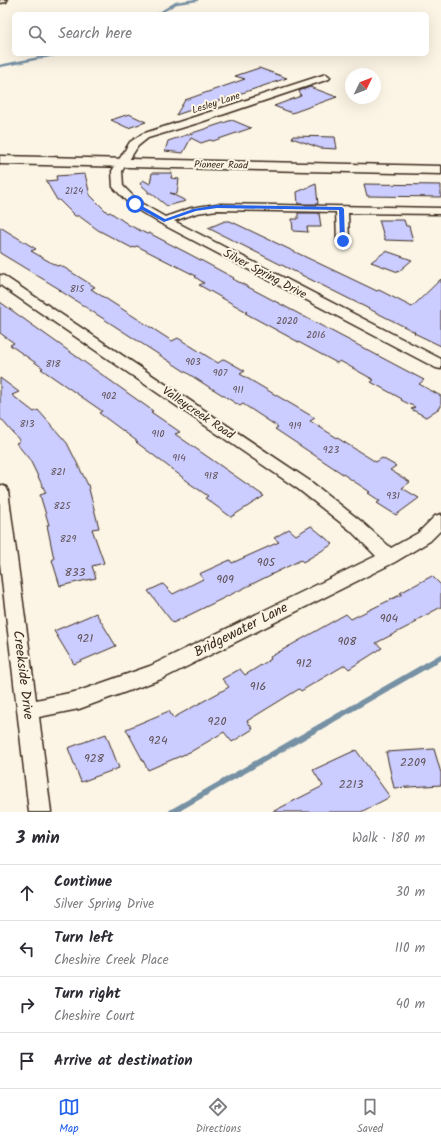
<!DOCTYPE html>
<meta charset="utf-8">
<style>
body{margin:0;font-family:Kalam,sans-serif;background:#f2f2f3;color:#2b2b33}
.compass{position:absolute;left:345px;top:68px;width:36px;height:36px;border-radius:50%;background:#fff;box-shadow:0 4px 16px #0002;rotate:47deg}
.stop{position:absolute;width:12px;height:12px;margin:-9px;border:3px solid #2563eb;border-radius:50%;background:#fff}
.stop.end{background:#2563eb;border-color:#fff;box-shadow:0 1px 4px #0008}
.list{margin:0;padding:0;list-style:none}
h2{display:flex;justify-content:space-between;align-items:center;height:52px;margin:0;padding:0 16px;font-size:17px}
h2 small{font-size:13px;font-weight:400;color:#7c7c81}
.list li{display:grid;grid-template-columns:26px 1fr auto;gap:12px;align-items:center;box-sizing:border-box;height:56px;padding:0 16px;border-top:1px solid #e1e1e2}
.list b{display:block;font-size:15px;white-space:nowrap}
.list p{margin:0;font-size:13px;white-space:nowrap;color:#7c7c81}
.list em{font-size:13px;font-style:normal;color:#7c7c81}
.icon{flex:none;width:22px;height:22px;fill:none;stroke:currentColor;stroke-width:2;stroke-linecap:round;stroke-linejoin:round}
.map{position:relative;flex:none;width:441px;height:812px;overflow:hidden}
.search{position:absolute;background:#fff;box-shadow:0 4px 16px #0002;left:12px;right:12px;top:12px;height:44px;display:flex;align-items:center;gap:10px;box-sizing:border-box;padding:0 14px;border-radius:6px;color:#7c7c81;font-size:15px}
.sheet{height:276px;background:#fff}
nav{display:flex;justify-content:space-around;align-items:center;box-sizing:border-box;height:56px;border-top:1px solid #e1e1e2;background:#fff;font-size:11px;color:#7c7c81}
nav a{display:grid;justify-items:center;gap:2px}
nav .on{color:#2563eb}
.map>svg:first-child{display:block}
</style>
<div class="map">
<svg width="441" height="812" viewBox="0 0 441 812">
<rect width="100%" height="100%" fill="#fcf5e5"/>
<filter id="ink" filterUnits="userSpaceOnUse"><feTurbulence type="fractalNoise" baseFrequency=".025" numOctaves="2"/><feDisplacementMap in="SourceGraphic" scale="8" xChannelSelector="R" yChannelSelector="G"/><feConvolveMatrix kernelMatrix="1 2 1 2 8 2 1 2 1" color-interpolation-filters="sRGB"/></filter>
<g filter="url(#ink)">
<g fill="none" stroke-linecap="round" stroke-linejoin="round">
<!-- stream-far1 -->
<g stroke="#7690a4" stroke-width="2.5">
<path d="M158,14l18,-11 21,-3"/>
<path d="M0,66l59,-12"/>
</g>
<!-- stream -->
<path stroke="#7690a4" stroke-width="6" d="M172,812l269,-155"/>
</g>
<!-- building -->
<g fill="#cbccff" stroke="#3b2a1e">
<path d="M259,68l28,10 -111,37 9,-15 60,-21 -10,-3z"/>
<path d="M310,87l27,10 -45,16 -18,-7 27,-10 -2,-5z"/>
<path d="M129,114l17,8 -18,6 -17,-8z"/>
<path d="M232,120l19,8 -38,13 -3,-1 -9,3 -10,-5 -8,15 -18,-2 3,-10z"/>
<path d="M293,136l42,1 2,12 -17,-1 -28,-10z"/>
<path d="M152,173h20l-1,5 8,1 -2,15 -7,-1 16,8 -19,5 -16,-13h-3v-2l-8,-7 3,-4 7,4z"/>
<path d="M85,174l5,21 18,18 2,-1 19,13 18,9 2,-1 44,23 41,22 -1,1 191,101 -5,4 22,12v11l-15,10 -15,-8 4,-2 -14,-7 1,-1 -31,-17 3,-2 -34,-19 -3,2 -92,-50 2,-1 -48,-27 5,-2 -9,-6 1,-1 -59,-30 -5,2 -34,-18 -19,-14h-4l-16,-16h-2l-11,-19 11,-1 -1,-4z"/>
<path d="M316,184l2,20h-20l-1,-12z"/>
<path d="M364,184l77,1v12l-74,-1z"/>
<path d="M298,213h21l2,14h-14l1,5 -15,-1 -1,-12h6z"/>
<path d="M379,220h25l2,6h3l4,15 -28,-1z"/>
<path d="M225,221h5l147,70 2,-1 33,17 29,-28v67l-27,-13 1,-1 -207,-104z"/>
<path d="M0,227l36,22 -5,2 26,15 3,-1 35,22 -4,2 81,52 6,-3 40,25 6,-4 21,12 -5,3 75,44 -5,3 66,41 6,-4 14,8 -6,4 20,12 -8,6 17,10 -23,17 -19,-12 3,-2 -12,-8 2,-1 -95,-63 3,-2 -35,-23 -3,2 -27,-17h-1l-153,-99h2l-61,-37z"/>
<path d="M386,251l26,9 -14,12 -27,-10z"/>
<path d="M0,302l153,109 -2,1 29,20 -5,2 89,62 -33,21 -26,-19 3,-2 -19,-13h1l-54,-41h2l-39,-29 3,-2 -61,-42 2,-1 -33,-23 4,-2 -14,-10z"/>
<path d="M0,378l19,14 -7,3 22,17 4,-2 29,33 21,42 11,43 -7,1 12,34 -12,3 4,12 -36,8 -8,-26 2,-1 -7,-34h2l-9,-30 6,-2 -16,-33 -14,-17 4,-2 -20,-23z"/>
<path d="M311,526l22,18 -30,18 -2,-2 -128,63 -25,-32 15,-7 10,10 30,-15 -4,-5 31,-14 2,3 47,-21 -5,-4 15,-9 7,6z"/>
<path d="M432,576l9,9v22l-26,14 2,1 -41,21 6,5 -33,21 -4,-4 -44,26 -2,-2 -52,32 6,8 -21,13 -8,-10 -32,19 -44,19 -22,-41 43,-18 4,7 56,-31 -7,-8 18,-10 5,6 26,-16 -1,-2 76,-43 5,5 51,-25 -2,-1z"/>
<path d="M96,613l20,33 -42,18 -20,-33z"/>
<path d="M106,734l13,34 -38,14 -13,-34z"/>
<path d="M434,749l7,24v12l-47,3 -8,-36z"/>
<path d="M356,750l34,47 -29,15h-89l51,-26 -10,-16z"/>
</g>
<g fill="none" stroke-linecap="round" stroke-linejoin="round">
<defs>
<g id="street">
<path d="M326,74l4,3 -1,2 -131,44 -50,15 -10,8 -16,25 1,15 16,16 26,15 26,-9 26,-4 224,4v6l-93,-1 1,28 -2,3h-8l-2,-3 -1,-29 -119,-2 -20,3 -23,8 267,138v10l-5,-1 -276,-145 -29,-17 -18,-19 -1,-16 18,-29 12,-8z"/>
<path d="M0,275l4,1 306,205 52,41 29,26 27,-15 17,-17 6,-2v16l-11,11 -35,21 -231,116 -85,31 -40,8 12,95h-22l-29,-249v-78l6,2 2,4 28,209 43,-9 71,-25 226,-110 -26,-26 -52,-41 -298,-204z"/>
</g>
<g id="secondary">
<path d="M0,0h7l-1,2 -6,1z"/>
<path d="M0,156l441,10v8l-441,-10z"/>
</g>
</defs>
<!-- street casing -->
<use href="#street" stroke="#3b2a1e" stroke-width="3"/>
<!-- secondary casing -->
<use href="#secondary" stroke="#3b2a1e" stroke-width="3"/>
<!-- street -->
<use href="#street" fill="#fcf5e5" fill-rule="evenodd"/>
<!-- secondary -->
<use href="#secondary" fill="#fcf5e5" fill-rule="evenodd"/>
</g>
</g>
<!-- route -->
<path fill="#2563eb" d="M135,202l30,17 28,-10 24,-4 125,2 2,2 1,32 -2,1 -3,-1 -1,-31 -122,-2 -21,3 -32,11 -31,-17z"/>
<g text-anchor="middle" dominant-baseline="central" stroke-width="4" stroke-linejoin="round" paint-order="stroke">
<!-- far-number labels -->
<g font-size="9" fill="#5f5256">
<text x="74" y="191">2124</text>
</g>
<!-- far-street labels -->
<g font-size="10" fill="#3b2a1e" stroke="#fcf5e5">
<text transform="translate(216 103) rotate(-18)">Lesley Lane</text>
<text transform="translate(221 165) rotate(1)">Pioneer Road</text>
</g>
<!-- number labels -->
<g font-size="10" fill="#5f5256">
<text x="77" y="289">815</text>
<text x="287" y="321">2020</text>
<text x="316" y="335">2016</text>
<text x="193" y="362">903</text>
<text x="53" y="364">818</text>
<text x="220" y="373">907</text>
<text x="238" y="390">911</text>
<text x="109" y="396">902</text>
<text x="27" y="424">813</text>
<text x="295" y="426">919</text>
<text x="158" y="434">910</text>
<text x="331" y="450">923</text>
<text x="179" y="458">914</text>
<text x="58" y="472">821</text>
<text x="211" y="476">918</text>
<text x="393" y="496">931</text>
<text x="62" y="506">825</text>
<text x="68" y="539">829</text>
</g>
<!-- street labels -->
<g font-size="12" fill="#3b2a1e" stroke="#fcf5e5">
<text transform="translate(265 274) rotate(28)">Silver Spring Drive</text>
<text transform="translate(198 413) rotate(34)">Valleycreek Road</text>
</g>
<!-- near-number labels -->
<g font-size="12" fill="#5f5256">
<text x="266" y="562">905</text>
<text x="75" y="572">833</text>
<text x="225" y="579">909</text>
<text x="389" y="618">904</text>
<text x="85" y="638">921</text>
<text x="347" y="641">908</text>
<text x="304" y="663">912</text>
<text x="258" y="686">916</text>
<text x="217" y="721">920</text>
<text x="158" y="740">924</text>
<text x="94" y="758">928</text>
<text x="413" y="762">2209</text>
<text x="351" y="784">2213</text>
</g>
<!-- near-street labels -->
<g font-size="14" fill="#3b2a1e" stroke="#fcf5e5">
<text transform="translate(241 630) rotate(-27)">Bridgewater Lane</text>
<text transform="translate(23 675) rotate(83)">Creekside Drive</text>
</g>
</g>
</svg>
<svg class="compass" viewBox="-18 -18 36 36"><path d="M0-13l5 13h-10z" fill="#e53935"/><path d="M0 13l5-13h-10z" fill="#7c7c81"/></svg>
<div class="stop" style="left:135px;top:204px"></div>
<div class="stop end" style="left:343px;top:241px"></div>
<div class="search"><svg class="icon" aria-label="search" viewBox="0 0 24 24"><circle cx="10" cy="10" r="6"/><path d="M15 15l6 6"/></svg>Search here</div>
</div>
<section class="sheet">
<h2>3 min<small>Walk · 180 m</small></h2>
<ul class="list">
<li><svg class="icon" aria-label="ahead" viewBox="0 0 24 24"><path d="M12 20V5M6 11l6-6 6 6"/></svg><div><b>Continue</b><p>Silver Spring Drive</p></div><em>30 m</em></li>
<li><svg class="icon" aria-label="left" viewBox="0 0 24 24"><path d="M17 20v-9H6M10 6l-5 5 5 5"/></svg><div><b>Turn left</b><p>Cheshire Creek Place</p></div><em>110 m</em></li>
<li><svg class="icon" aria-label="right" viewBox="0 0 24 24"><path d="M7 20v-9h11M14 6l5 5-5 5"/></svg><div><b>Turn right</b><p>Cheshire Court</p></div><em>40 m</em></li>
<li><svg class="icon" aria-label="arrive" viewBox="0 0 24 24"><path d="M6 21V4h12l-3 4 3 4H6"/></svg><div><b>Arrive at destination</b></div></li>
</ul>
</section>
<nav>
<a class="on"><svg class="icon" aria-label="map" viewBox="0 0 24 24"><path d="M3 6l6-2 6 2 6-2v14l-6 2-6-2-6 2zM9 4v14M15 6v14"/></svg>Map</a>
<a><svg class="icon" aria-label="directions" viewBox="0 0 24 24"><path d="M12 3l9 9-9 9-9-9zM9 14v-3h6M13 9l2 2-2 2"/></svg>Directions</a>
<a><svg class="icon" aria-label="saved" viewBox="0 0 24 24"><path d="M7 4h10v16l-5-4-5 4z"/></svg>Saved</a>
</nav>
